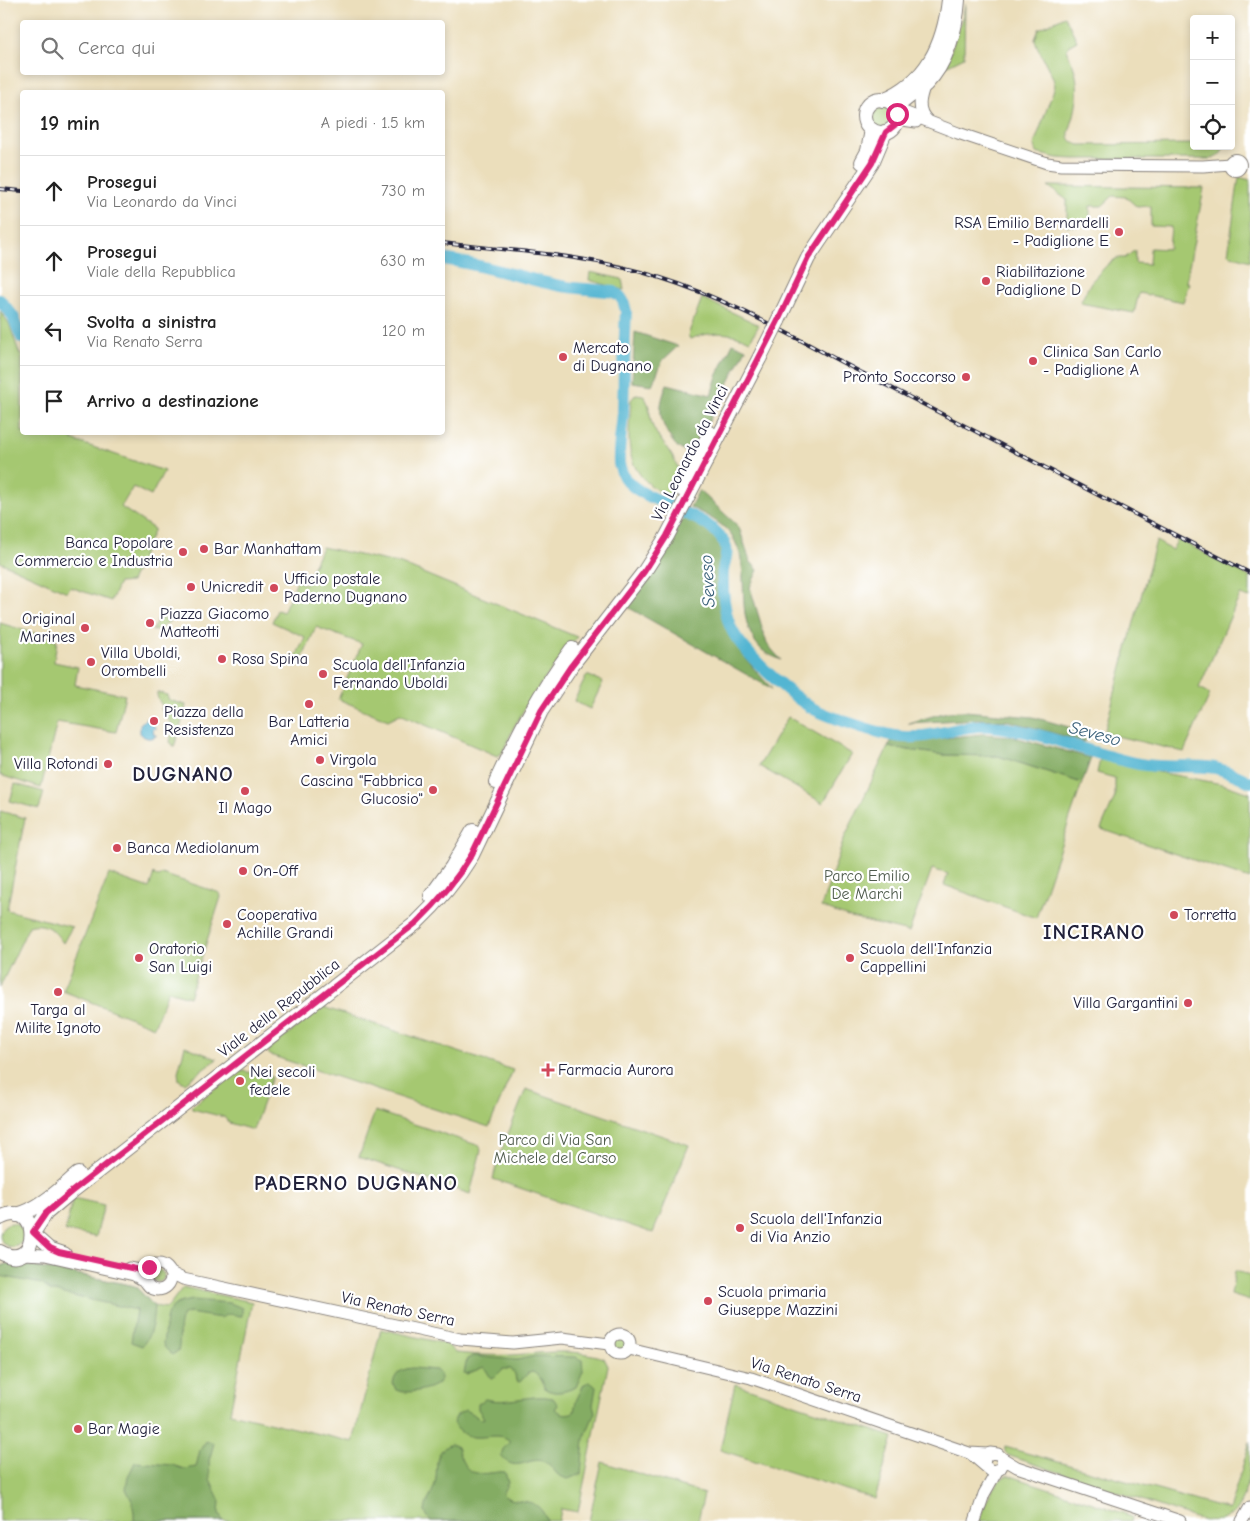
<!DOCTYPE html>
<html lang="it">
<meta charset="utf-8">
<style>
body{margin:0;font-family:"Comic Neue",sans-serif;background:#f2f2f2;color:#222}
.controls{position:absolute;right:15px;top:15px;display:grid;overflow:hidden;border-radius:5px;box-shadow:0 2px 8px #0003}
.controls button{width:45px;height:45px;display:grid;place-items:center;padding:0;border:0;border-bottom:1px solid #e0e0e0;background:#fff;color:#222;font:25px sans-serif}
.stop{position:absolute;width:15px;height:15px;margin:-11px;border:4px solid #db2777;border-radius:50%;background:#fff}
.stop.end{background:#db2777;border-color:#fff;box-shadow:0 1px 5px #0008}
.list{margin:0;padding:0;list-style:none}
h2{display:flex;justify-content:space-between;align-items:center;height:65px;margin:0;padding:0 20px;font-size:21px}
h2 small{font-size:16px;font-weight:400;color:#767676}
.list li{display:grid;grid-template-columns:32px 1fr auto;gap:15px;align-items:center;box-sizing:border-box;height:70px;padding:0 20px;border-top:1px solid #e0e0e0}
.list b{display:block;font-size:19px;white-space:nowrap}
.list p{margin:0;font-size:16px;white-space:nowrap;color:#767676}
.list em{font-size:16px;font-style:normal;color:#767676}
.icon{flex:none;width:28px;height:28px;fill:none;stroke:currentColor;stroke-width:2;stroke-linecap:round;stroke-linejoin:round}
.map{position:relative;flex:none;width:1250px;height:1521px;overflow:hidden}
.search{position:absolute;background:#fff;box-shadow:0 2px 8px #0003;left:20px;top:20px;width:425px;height:55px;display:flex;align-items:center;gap:12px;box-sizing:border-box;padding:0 18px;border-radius:5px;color:#767676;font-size:19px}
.panel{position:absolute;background:#fff;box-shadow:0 2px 8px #0003;left:20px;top:90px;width:425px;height:345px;border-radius:5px}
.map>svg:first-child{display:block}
</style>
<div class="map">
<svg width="1250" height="1521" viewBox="0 0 1250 1521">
<rect width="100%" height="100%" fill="#fff"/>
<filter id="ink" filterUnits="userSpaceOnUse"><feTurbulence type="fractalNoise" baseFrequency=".02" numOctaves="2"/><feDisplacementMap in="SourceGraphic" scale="10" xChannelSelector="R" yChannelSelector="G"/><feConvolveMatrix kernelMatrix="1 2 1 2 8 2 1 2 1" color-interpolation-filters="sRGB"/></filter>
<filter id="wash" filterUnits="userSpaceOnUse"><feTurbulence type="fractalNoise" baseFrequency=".0096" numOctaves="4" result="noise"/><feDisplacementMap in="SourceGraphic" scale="20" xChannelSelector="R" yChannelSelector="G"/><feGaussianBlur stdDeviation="1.12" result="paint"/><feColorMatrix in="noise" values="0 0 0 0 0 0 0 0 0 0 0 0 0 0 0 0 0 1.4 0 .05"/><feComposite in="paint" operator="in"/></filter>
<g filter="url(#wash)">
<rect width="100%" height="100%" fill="#ebdebb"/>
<!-- green -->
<g fill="#a5c871" stroke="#647556">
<path d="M965,4l-1,53 -18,9 17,-51z"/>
<path d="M1065,16l12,25 -7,4 -3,4c2,7 5,13 7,19 7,22 2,43 -5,64 -1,7 3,11 10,13l115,-1v2h30c-2,9 -7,12 -15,13h-135l-17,-1 -21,-5 -2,-8 21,-59 -2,-8 -17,-34 -1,-5 4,-10z"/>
<circle cx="882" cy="117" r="12"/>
<path d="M1239,177l11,3v81l-22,-7z"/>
<path d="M1048,186l156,2 -18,94 3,1 -6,19 -44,-9 -5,20 -54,-10 11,-21 16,-17 10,-7h8l10,-8v13l14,1 1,-16 19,1 2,-22 -20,-1v-20l-14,1 -11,-10 -13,-1 -11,10h-12v20h-23v-26z"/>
<path d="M590,272l32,7 2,11 -35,-10z"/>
<path d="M702,298l57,27 -9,16c-21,-10 -38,-10 -60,-2l-2,-4z"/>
<path d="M0,311l9,12 10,29 3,5v75l52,1 -2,7 92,31 -13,25 -18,-9 -12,20 33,22 -23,53 -12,1 -8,18 -41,-14 -3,5 -67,-30z"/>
<path d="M636,394l7,1c10,12 4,22 12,36 7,12 25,31 24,45 0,8 -5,15 -9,22 -48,-26 -42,-51 -39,-98z"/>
<path d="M1178,539l72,38v21l-10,-3 -41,93 11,6 -26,58 -80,-19 52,-192 16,9z"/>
<path d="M322,547l79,17 176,73 -43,56 -19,32 -13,28 -5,3 -97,-42 -12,6 -50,-21 24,-55 -46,-17 -17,39 -6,-3 12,-26 -33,-15 5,-12 6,2 14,-31 8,3z"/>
<path d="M159,617l11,4 -10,8 -8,2z"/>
<path d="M0,623l57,17 -3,22 24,5 -3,18 50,10 -9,37 -59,-10 -16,66 -41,-13z"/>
<path d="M587,675l16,7 -13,27 -16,-8z"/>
<path d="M157,692l10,3 2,5 17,5 -2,8c-4,0 -9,1 -13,0 -7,-3 -15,-14 -14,-21z"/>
<path d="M162,707l9,8h13l-10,32 -4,-5 3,-16 -12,-17z"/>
<path d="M788,717l64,37 -29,49 -64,-37z"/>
<path d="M888,747l56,8 54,1 84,27 -46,135 -92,-33 4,-11 -16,-5 -23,63 -58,-14 -30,-11 23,-68z"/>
<path d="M1100,759l52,12 70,13 28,9v86l-149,-50 14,-32v-19l-18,-5z"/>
<path d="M15,784l29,8 -5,17 -29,-8z"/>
<path d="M0,811l25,7 -18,92 65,17 -9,16c-8,-12 -18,-22 -34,-17l-29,61z"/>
<path d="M154,873l1,3 4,1 3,-3 58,19 1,4 -32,100 -21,-6 -14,36 -91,-36 46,-117 40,14z"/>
<path d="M323,1007l190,63 -24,57 -219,-72 -2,-2 2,-5z"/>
<path d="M185,1046l32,13 -32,24 -6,-3 -1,-8z"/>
<path d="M243,1071l29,6 -19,53 -24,-7 -5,-6 -32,-8 -1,-2 45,-35z"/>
<path d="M526,1089l163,56 -36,88 -160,-54 5,-20z"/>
<path d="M375,1111l105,35 1,4 -11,44 -111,-37z"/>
<path d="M73,1198l31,7 -8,32 -31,-6z"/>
<circle cx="12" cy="1235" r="12"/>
<path d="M8,1263l63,10 64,13 19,20 13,2 16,-21 69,15 -22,111 123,29 28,-113 66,15 7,8 3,1c18,2 37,3 55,2 31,-2 62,-7 92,3l4,8 -30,146 -17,-3 -2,12h-559v-254z"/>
<circle cx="158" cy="1276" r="6"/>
<path d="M1235,1271l15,4v26l-19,-6z"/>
<circle cx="620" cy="1344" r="6"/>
<path d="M735,1384l158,53 -18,62 -155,-49z"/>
<path d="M1250,1442c0,25 -1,67 -27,78 -6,1 -13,0 -19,1l-194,-65c-4,-2 -6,-4 -5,-9l224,63z"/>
<path d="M602,1462l102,32 -6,27h-109z"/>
<path d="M1008,1475l124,41 -1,5h-152c5,-15 13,-39 29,-46z"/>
</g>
<!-- forest -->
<g fill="#84ac63" stroke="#53674f">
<path d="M635,332l43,14 -15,14 -11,25 -20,-3z"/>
<path d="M733,343l13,6 -53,103c-11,0 -15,-3 -22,-13 -13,-21 -13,-31 -4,-55l44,11 6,-19z"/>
<path d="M699,490l40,37 11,34 8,9 -8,17 17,57 14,16c-6,-3 -15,-6 -20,-11 -31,-33 -6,-82 -30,-114 -9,-13 -27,-21 -41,-28z"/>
<path d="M684,518c15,7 40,17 39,38 0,6 -4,12 -4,19 -2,16 2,41 9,56 10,21 29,41 44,58l-148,-84z"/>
<path d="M965,711l68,6 54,15 -2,10 -75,-21 -33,-2 -69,4 39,-11z"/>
<path d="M983,734l27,2 81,22 -9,25 -84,-27 -54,-1 -56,-8 4,-7h31z"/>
<path d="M8,1263l63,10 64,13 19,20c-1,15 -2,28 -12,40l-11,-4 5,-32 -86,-19 -8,-7 -42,-8v-9z"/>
<path d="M193,1300l37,3 12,5v8c-9,0 -11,-5 -21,2l-32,-5 -6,2c-7,13 -1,22 -5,36l-6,4 -7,-7 -2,-4c4,-26 -1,-40 30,-44z"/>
<path d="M473,1356l44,4 18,-4 41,1 6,3 1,11 -7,16c-11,5 -22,8 -32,1 -1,-8 -4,-11 -11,-16l-5,1 -8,9 -4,-1 -1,-7 -4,-5h-8l-8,8 -4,1 -7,-11 -17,7 -3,-1 3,-14z"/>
<path d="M413,1368l23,2 4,4v8c-9,8 -34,13 -44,8l-3,-7c3,-11 9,-14 20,-15z"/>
<path d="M590,1382l6,5 -3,18 2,7 -11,27 -3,35 -13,5c-4,-1 -8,-3 -11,-5 -4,-5 -8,-12 -15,-13 -14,-4 -27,13 -41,-5l2,-7 6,-6v-3c-17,-12 -39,10 -56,-17l4,-8 8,-5 18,10 1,-2 -6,-9v-5l7,-5c22,6 46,-6 68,-1l5,7 -3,4c7,5 11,6 19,3l2,-11 8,-17z"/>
<path d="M206,1441l8,2 -5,18 1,19 10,21 -1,12 4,8h-89v-8l-2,-12 -6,-12 2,-12 7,-15 37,3 12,4 12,-2 4,-17z"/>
<path d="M451,1444l6,3c6,19 10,29 33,26 6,0 10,-2 15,-1l3,11 -6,11c13,13 35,-2 45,27h-116l-6,-8c0,-10 6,-17 9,-26 6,-16 -4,-34 17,-43z"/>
</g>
<!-- water -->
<path fill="#53b5d2" stroke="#3a6c86" d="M146,718l11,11 -2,-1 -2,1 1,6h3c-5,5 -13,4 -17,-2v-9z"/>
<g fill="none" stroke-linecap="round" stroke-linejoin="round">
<!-- river -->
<g stroke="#53b5d2" stroke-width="12">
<path d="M442,259c39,5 76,18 114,26 18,4 39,4 58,7 9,5 10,10 12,20 -2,34 -2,67 -3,100 -1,17 -5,35 -4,52 1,4 3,9 5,13 11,16 35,23 52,32 17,8 40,16 49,35 4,9 -1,18 -2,27 -1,19 1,44 10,61 13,23 55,61 77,75 18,10 39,16 58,22 12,3 24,8 37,8 28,2 56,-13 84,-11 52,4 99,28 150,38 25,5 53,0 76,4 12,3 24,8 35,14"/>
<path d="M0,300l13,16 9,22"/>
</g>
</g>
</g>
<g filter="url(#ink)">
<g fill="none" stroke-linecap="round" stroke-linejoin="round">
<defs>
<g id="minor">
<path d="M925,84c-5,14 -9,26 3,37"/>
<path d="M896,109l62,24 89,30 14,2 142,1 27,-2"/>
<path d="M896,122l7,-2 13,2"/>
<circle cx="1235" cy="165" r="5.5"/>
<path d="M33,1233l17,15 15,5"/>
<path d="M21,1254l24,1 89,20 12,7"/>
<circle cx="158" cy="1277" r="13"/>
<path d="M129,1268l11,2 9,-3"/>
<path d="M169,1272l14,7 277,60 53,4 49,-5 47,6"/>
<circle cx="620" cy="1344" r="10"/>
<path d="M629,1349l122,29 218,75 19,1"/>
<path d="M971,1454l20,17 9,-2c4,-5 3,-11 -2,-15l-8,-1 -5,5 -1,7"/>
<path d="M1002,1458l15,9 163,54"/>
<path d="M975,1521l9,-27 13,-23"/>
<path d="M1242,1521l8,-14"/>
</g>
<g id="major">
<circle cx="881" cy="116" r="17"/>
<path d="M883,100c44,-18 61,-55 66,-100"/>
<path d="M896,109c8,-11 20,-16 30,-25 21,-21 30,-55 32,-84"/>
<path d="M862,162l6,-11 4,-21"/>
<path d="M778,321l30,-63 64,-95 13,-31"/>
<path d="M681,489l29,-56"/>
<path d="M496,782c23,-50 43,-89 76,-133"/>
<path d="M431,896l21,-29 21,-36"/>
<path d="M17,1215c23,-6 43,-26 61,-41"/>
<path d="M0,1218c43,-22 41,57 0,34"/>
<path d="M33,1233l13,-20 25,-21 345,-269c22,-21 40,-42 56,-68l69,-144 30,-45 73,-94 23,-36 93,-179"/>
</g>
</defs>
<!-- minor casing -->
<use href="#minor" stroke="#86807b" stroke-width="13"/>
<!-- major casing -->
<use href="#major" stroke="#86807b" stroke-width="16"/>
<!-- minor -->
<use href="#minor" stroke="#fff" stroke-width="11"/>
<!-- major -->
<use href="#major" stroke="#fff" stroke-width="14"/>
<defs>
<g id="rail">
<path d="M0,189l22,2"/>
<path d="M442,243c74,8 148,12 219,35 74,23 146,67 215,102 125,64 249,130 374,193"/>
</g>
</defs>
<!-- rail casing -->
<use href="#rail" stroke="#22223b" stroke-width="4"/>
<!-- rail -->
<use href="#rail" stroke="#fff" stroke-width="2" stroke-dasharray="5.5" stroke-linecap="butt"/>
<defs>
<path id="major-bridge" d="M760,357l18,-36"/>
</defs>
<!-- major-bridge casing -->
<use href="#major-bridge" stroke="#86807b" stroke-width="16" stroke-linecap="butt"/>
<!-- major-bridge -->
<use href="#major-bridge" stroke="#fff" stroke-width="14"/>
</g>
</g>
<g fill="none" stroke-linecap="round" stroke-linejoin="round" filter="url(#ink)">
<!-- route -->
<path stroke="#db2777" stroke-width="6" d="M149,1267l-9,3 -81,-18 -9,-4 -17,-16 13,-19 25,-21 345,-269c22,-21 40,-42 56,-69l69,-143 30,-45 73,-94 23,-36 111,-215 30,-63 64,-95 14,-31 9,-7 2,-11"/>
</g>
<!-- markers -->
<g fill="#d1495b" stroke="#fff" stroke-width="2">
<circle cx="1119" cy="232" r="5"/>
<circle cx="986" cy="281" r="5"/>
<circle cx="563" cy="357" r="5"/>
<circle cx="1033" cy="361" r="5"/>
<circle cx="966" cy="377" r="5"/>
<circle cx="204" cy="549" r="5"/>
<circle cx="183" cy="552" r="5"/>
<circle cx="191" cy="587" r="5"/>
<circle cx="274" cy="588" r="5"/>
<circle cx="150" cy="623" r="5"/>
<circle cx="85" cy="628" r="5"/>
<circle cx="222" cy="659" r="5"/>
<circle cx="91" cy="662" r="5"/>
<circle cx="323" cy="674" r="5"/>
<circle cx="309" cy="704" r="5"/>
<circle cx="154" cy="721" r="5"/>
<circle cx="320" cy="760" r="5"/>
<circle cx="108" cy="764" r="5"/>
<circle cx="433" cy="790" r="5"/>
<circle cx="245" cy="791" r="5"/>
<circle cx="117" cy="848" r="5"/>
<circle cx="243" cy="871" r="5"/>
<circle cx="1174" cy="915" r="5"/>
<circle cx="227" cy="924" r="5"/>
<circle cx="139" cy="958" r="5"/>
<circle cx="850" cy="958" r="5"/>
<circle cx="58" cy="992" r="5"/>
<circle cx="1188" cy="1003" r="5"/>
<path d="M545.5 1062.5h5v5h5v5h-5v5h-5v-5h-5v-5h5z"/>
<circle cx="240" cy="1081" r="5"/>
<circle cx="740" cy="1228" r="5"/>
<circle cx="708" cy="1301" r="5"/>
<circle cx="78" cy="1429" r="5"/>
</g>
<g text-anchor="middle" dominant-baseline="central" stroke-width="4.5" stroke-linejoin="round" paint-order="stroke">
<!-- poi labels -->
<g font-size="16" fill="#22223b" stroke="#fff" text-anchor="start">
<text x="1109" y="223" text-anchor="end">RSA Emilio Bernardelli<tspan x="1109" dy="18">- Padiglione E</tspan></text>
<text x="996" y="272">Riabilitazione<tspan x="996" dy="18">Padiglione D</tspan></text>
<text x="573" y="348">Mercato<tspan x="573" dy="18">di Dugnano</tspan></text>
<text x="1043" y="352">Clinica San Carlo<tspan x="1043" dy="18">- Padiglione A</tspan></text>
<text x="956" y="377" text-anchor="end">Pronto Soccorso</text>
<text x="173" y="543" text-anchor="end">Banca Popolare<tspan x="173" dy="18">Commercio e Industria</tspan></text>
<text x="214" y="549">Bar Manhattam</text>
<text x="284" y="579">Ufficio postale<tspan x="284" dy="18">Paderno Dugnano</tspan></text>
<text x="201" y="587">Unicredit</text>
<text x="160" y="614">Piazza Giacomo<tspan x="160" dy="18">Matteotti</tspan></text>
<text x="75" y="619" text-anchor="end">Original<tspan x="75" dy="18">Marines</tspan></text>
<text x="101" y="653">Villa Uboldi,<tspan x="101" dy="18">Orombelli</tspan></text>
<text x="232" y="659">Rosa Spina</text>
<text x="333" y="665">Scuola dell'Infanzia<tspan x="333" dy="18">Fernando Uboldi</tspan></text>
<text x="164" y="712">Piazza della<tspan x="164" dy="18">Resistenza</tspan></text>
<text x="309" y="722" text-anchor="middle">Bar Latteria<tspan x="309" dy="18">Amici</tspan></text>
<text x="330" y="760">Virgola</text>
<text x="98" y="764" text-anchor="end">Villa Rotondi</text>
<text x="423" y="781" text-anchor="end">Cascina "Fabbrica<tspan x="423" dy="18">Glucosio"</tspan></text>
<text x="245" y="808" text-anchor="middle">Il Mago</text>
<text x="127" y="848">Banca Mediolanum</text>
<text x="253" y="871">On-Off</text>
<text x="237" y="915">Cooperativa<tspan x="237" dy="18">Achille Grandi</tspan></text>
<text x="1184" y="915">Torretta</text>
<text x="149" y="949">Oratorio<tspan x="149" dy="18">San Luigi</tspan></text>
<text x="860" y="949">Scuola dell'Infanzia<tspan x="860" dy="18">Cappellini</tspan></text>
<text x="1178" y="1003" text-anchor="end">Villa Gargantini</text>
<text x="58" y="1010" text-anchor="middle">Targa al<tspan x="58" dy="18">Milite Ignoto</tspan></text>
<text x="558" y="1070">Farmacia Aurora</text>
<text x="250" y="1072">Nei secoli<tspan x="250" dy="18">fedele</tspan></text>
<text x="750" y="1219">Scuola dell'Infanzia<tspan x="750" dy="18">di Via Anzio</tspan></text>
<text x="718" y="1292">Scuola primaria<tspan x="718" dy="18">Giuseppe Mazzini</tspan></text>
<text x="88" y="1429">Bar Magie</text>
</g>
<!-- street labels -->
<g font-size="16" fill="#22223b" stroke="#fff">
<text transform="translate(690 453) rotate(-63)">Via Leonardo da Vinci</text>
<text transform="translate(279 1008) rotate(-38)">Viale della Repubblica</text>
<text transform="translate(398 1309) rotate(12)">Via Renato Serra</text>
<text transform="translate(806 1380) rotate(18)">Via Renato Serra</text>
</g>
<!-- park labels -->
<g font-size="16" fill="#505c4e" stroke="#fff">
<text x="867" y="876">Parco Emilio<tspan x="867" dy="18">De Marchi</tspan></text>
<text x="555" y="1140">Parco di Via San<tspan x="555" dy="18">Michele del Carso</tspan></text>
</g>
<!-- water labels -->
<g font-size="18" font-style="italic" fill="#365d77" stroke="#fff">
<text transform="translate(708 581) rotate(-93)">Seveso</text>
<text transform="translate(1095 734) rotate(15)">Seveso</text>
</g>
<!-- district labels -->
<g font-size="21" font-weight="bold" letter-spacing="1" fill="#22223b" stroke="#fff">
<text x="183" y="774">DUGNANO</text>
<text x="1094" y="932">INCIRANO</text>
<text x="356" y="1183">PADERNO DUGNANO</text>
</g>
</g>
</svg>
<div class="controls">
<button>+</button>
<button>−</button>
<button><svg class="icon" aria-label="locate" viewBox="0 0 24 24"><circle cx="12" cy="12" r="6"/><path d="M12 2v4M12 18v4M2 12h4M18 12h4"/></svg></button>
</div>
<div class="stop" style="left:897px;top:114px"></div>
<div class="stop end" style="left:149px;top:1267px"></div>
<div class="search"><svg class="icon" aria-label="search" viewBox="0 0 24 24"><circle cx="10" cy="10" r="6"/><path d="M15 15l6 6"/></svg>Cerca qui</div>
<section class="panel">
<h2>19 min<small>A piedi · 1.5 km</small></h2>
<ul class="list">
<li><svg class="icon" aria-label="ahead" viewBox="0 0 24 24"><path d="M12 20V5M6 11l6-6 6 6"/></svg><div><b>Prosegui</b><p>Via Leonardo da Vinci</p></div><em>730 m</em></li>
<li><svg class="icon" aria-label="ahead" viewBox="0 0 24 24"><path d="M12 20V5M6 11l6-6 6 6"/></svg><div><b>Prosegui</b><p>Viale della Repubblica</p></div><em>630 m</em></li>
<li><svg class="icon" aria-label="left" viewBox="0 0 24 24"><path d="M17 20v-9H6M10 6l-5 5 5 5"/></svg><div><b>Svolta a sinistra</b><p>Via Renato Serra</p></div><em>120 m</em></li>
<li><svg class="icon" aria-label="arrive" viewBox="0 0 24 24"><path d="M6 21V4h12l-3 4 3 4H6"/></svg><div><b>Arrivo a destinazione</b></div></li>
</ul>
</section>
</div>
